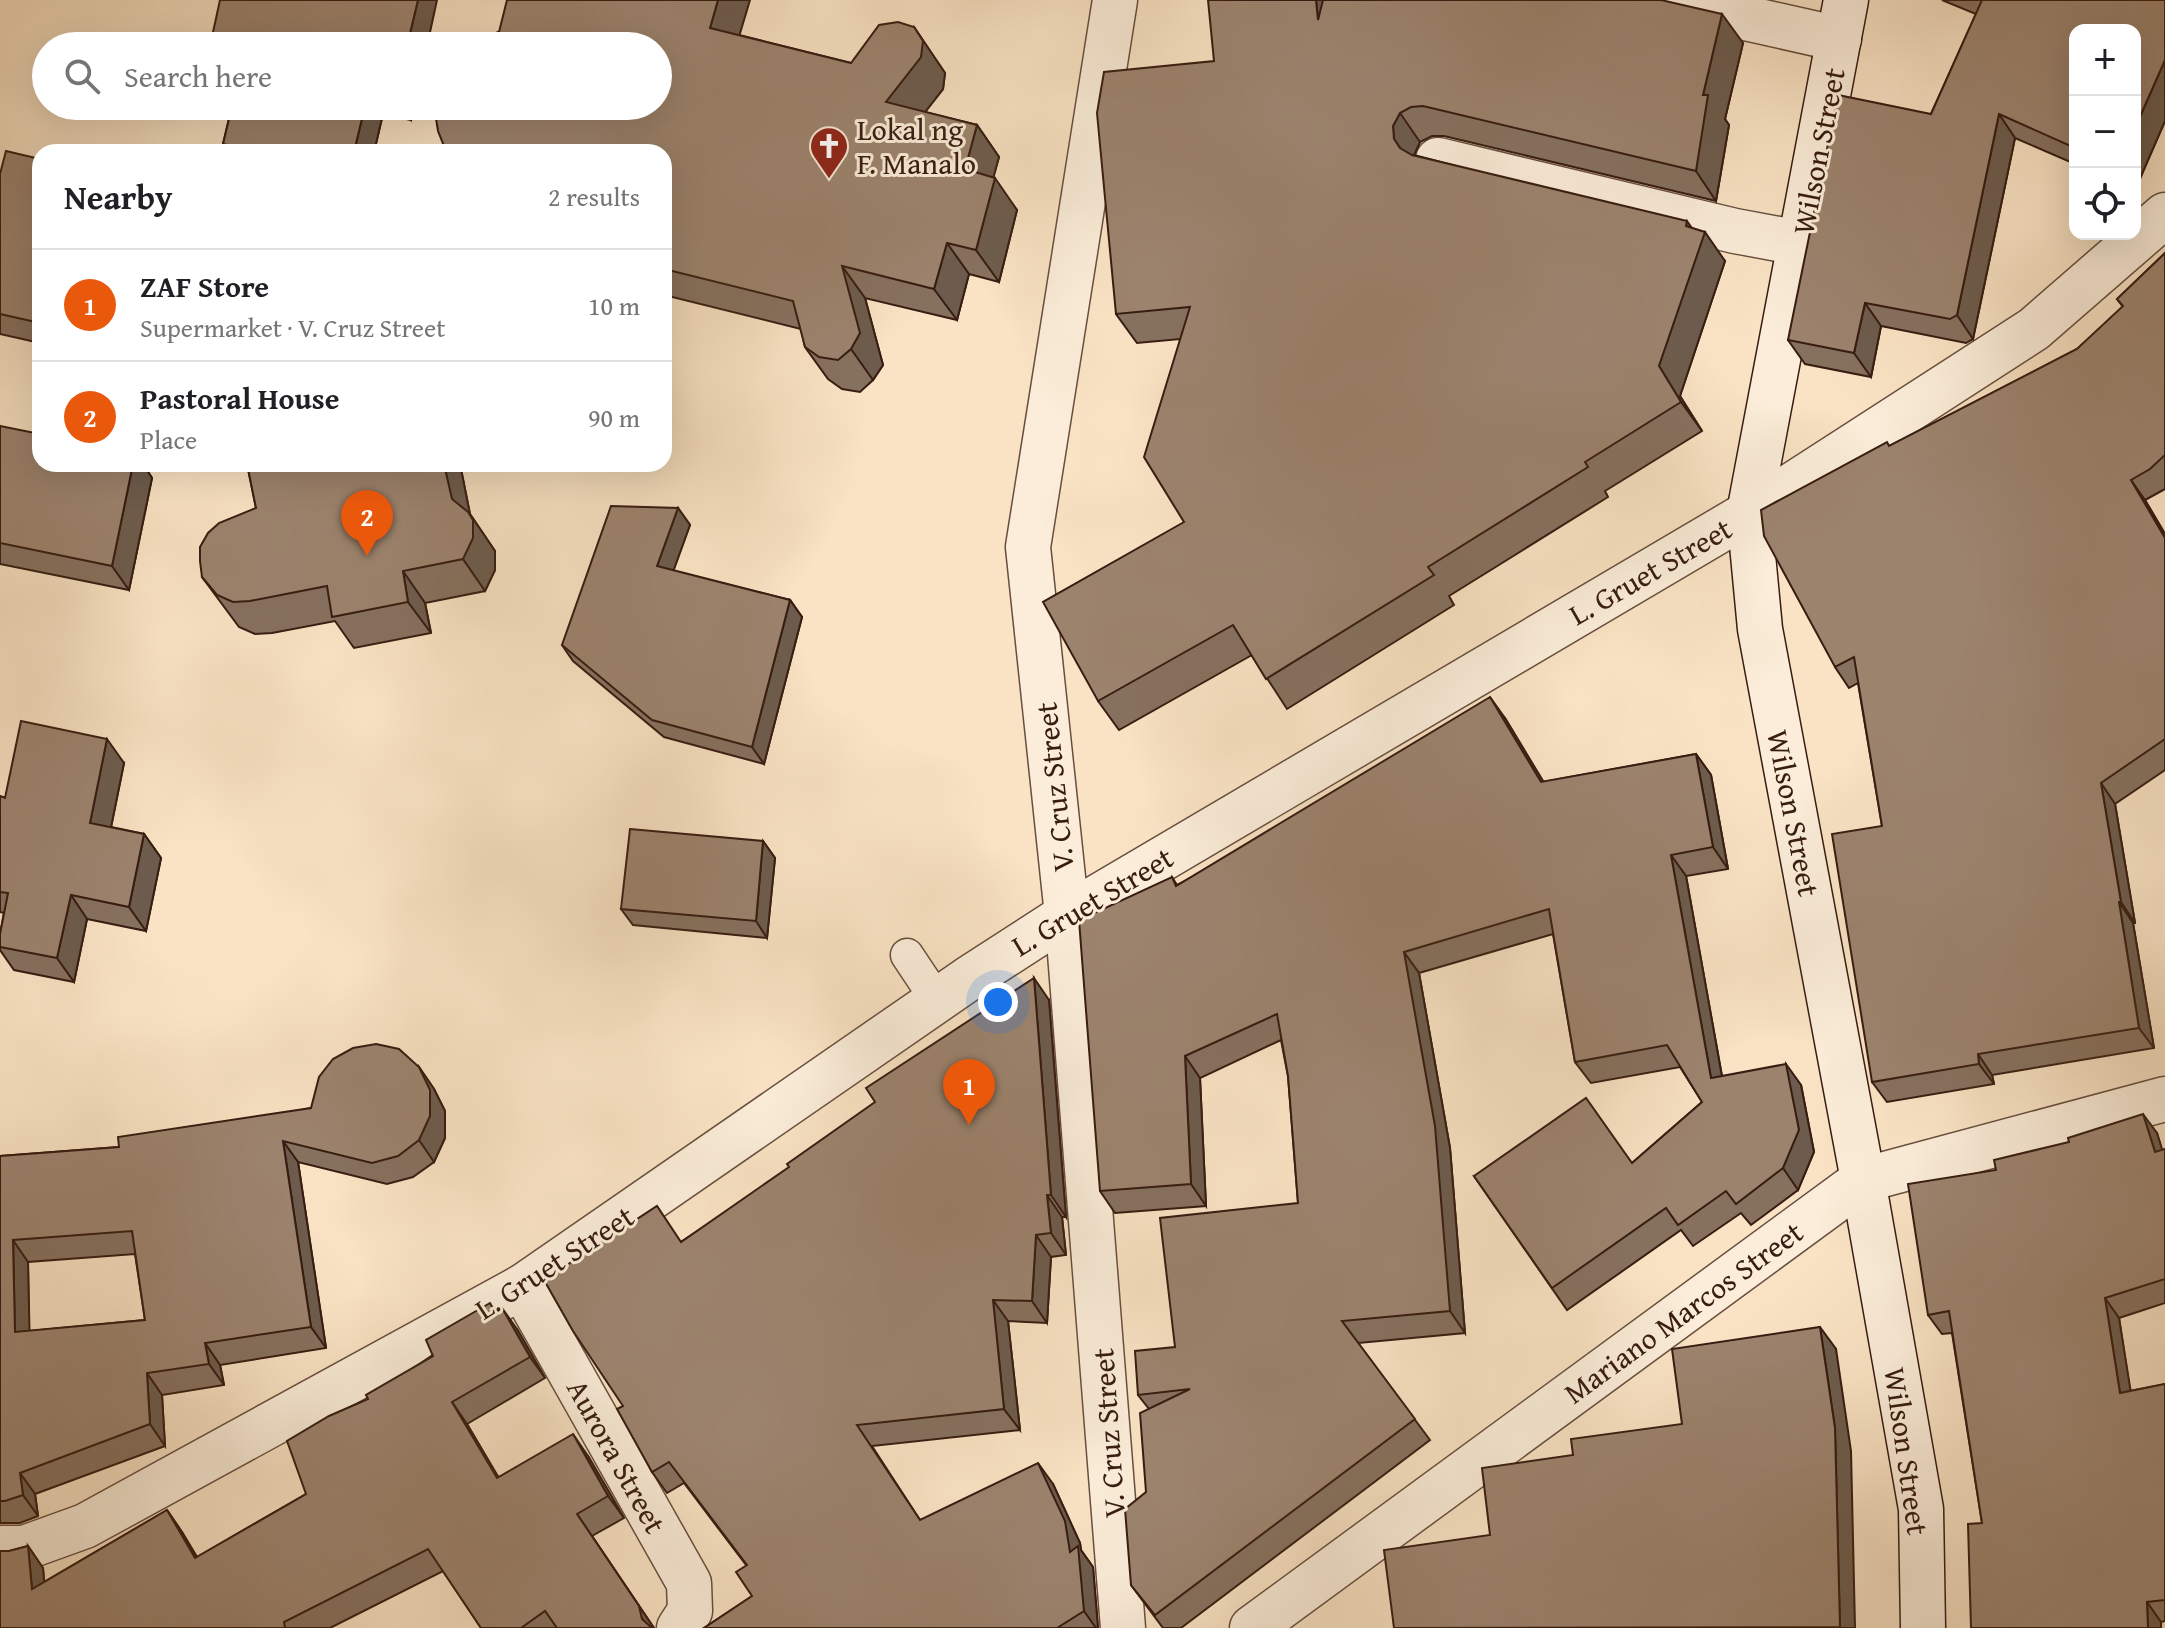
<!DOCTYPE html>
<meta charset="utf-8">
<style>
body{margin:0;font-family:"Gentium Book Plus",serif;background:#f2f2f2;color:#202124}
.controls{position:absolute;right:24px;top:24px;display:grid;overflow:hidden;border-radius:16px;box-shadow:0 8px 32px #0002}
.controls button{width:72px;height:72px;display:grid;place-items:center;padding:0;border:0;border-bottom:2px solid #e0e0e0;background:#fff;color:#202124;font:40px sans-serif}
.you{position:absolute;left:998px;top:1002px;width:28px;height:28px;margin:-20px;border:6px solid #fff;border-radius:50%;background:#1a73e8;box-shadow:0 0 0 12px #1a73e833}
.badge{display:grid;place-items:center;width:52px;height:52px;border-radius:50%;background:#ea580c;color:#fff;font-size:26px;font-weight:700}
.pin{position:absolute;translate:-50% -66px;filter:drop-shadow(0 2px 4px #0008)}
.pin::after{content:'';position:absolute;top:42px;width:28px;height:24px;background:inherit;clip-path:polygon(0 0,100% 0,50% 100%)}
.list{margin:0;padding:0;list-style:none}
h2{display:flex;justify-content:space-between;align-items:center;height:104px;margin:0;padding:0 32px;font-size:34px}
h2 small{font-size:26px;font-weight:400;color:#757577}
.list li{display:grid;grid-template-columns:52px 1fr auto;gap:24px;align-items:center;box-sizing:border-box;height:112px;padding:0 32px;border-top:2px solid #e0e0e0}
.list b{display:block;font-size:30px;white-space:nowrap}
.list p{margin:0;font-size:26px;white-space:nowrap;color:#757577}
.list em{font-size:26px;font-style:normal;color:#757577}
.icon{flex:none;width:44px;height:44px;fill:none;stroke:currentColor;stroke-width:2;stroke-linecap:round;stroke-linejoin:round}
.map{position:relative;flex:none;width:2165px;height:1628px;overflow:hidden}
.search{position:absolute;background:#fff;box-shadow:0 8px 32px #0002;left:32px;top:32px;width:640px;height:88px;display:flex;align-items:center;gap:20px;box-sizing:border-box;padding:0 28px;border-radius:44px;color:#757577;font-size:30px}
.panel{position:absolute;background:#fff;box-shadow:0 8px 32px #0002;left:32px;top:144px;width:640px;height:328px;border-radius:24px}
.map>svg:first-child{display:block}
</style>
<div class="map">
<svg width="2165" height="1628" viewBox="0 0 2165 1628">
<rect width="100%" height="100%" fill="#f9e3c4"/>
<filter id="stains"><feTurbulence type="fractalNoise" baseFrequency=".0025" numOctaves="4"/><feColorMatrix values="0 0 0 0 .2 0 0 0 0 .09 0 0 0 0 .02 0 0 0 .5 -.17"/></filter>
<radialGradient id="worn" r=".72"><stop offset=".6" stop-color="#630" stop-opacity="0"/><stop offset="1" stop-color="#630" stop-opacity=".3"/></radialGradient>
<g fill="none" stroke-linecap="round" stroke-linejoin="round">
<defs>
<path id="service" d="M907,955l30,45"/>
<g id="minor">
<path d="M1115,0l-87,547 39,368 56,713"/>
<path d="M1665,0l174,39"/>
<path d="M1438,160l297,71 65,12"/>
<path d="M522,1287l167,296 1,28 -11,17"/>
<path d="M0,1548h24l61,-22 437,-239 446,-308 99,-64 682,-402 285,-184 131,-114"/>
<path d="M1252,1628l611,-448 302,-81"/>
</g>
<path id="secondary" d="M1846,0l-97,513 11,116 103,551 58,329 2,119"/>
</defs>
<!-- service casing -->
<use href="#service" stroke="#684e3e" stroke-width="35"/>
<!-- minor casing -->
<use href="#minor" stroke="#684e3e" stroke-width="47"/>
<!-- secondary casing -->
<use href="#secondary" stroke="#371c11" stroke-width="47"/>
<!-- service -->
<use href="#service" stroke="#fbedd9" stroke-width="32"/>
<!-- minor -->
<use href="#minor" stroke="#fbedd9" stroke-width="44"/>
<!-- secondary -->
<use href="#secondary" stroke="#fbedd9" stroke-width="44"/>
</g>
<!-- wall -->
<g fill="#86715f" stroke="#371c11" stroke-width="2" fill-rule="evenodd">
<path d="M1942,0h223v121l-30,69v-160h-60v134l-60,-26 -42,201 -7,4 -85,-17 -10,51 -66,-13 -17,-24 143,-226 45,-100z"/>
<path d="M914,27l31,46 -2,16 -18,23 52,13 22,32 -6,21 24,32 -18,72 -30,-8 -12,46 -92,-22 18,67 -10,15 -13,12 -18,-3 -14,-10 -23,-32 -4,-18 -137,-34v-143l-165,-120 240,3 112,28z"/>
<path d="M1743,43l-18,76 4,6 -13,76 -272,-65h-12l-12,6 -6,13 278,73 33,33 -45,135 22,35 -97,60 3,6 -159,99 5,9 -167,104 -35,-54 -133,75 -21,-29 86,-179 -4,-183 -43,4 -21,-29 98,-253z"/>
<path d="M232,106h182l-3,14 -28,-6 -9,38h-146l-5,-8z"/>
<path d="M40,159v184l-40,-9v-160z"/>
<path d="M2165,253v236l-20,11 20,34v236l-50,34 20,119h-2l21,125 -162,27 2,9 -107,18 -15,-20 10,-256 -24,-143 -9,5 -14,-21 55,-221 187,-97 46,-42 -6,-8z"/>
<path d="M0,426l40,38h103l9,14 -23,112 -129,-26z"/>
<path d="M247,464h213l10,50 25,37v19l-10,21 -60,12 6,30 -77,15 -19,-27 -63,12 -17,1 -16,-7 -37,-50 54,-69z"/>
<path d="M678,508l12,17 -17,46 117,29 12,17 -38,147 -100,-27 -91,-76 -11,-16z"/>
<path d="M1505,718l38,64 153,-28 15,21 17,94 -42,7 36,200 79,9 13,67 -16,38 -47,35 -10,-12 -48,33 -12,-16 -114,80 -93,-134 158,-13 70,-61 -22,-35 -89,16 -16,-21 -22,-128 -134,39 31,175 15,185 -107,10 72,97 -249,188h-18l-32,-43 15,-93 3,-83 -11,-14 37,-48 123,-144 -10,-127 -7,-36 -81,38 6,128 -91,7 -15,-22 72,-314 5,8z"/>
<path d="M124,763l-13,64 33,7 17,24 -15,73 -59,-12 -13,63 -60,-12 -14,-20v-16l4,-21 -4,-1v-116l5,2z"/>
<path d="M763,841l12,17 -8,80 -134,-13 -12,-16z"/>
<path d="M1049,1000l17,217h-4l4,38 -15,2 -4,66 -39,-2 12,109 -148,16 48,74 133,-36 27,59 1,7 12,17 5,61h-394l48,-32 -6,-31 -62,-82 -17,10 -15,-21 -29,-66 58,-164z"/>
<path d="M419,1067l15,22 11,22v27l-11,24 -21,15 -26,7 -89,-22 28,186 -106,17 4,20 -62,10 3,51 -130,48 3,22 -18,7h-20v-367l119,-9 192,-39zM135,1254l10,66 -116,11 -1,-69z"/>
<path d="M2157,1133l5,17 3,-1v154l-46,15 11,73 35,-7v237l-4,1v6h-190l11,-105 -30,-190 -10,1 -14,-19 68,-145z"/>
<path d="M496,1312l21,17 28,49 -78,46 31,53 90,-21 36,62 -32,18 62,92h-173l-38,-57 -113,57h-330l9,-77 19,-5 15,22 1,14 123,-72 15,22 15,25 109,-63 62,-95z"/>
</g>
<!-- shaded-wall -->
<g fill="#6d5c4d" stroke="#371c11" stroke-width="2">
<path d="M418,0h19l-10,46h-20z"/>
<path d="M718,0h32l-18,60 -22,-32z"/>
<path d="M1316,0h18l-16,20z"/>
<path d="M1722,14l21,29 -18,76 4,6 -13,76 -20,-30 7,-76z"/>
<path d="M914,27l31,46 -2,16 -35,45 -22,-32z"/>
<path d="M2165,60v61l-30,69v-62z"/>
<path d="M365,106h13l5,8 -9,38h-20z"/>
<path d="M401,106h13l-3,14z"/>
<path d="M1400,113l20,29 -6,13 6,23 -26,-39 -1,-13z"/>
<path d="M1999,114l16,24 -42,201 -16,-24z"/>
<path d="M977,125l22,32 -12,44 -22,-32z"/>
<path d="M995,178l22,32 -18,72 -23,-32z"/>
<path d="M1687,221l14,20 4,-9 20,29 -45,135 22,35 -21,-29 -22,-36z"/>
<path d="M947,243l22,31 -12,46 -23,-31z"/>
<path d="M842,266l23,32 18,67 -10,15 -22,-31z"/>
<path d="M1865,303l16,23 -10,51 -17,-24z"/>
<path d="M133,464h10l9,14 -23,112 -17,-24z"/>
<path d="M444,464h16l10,50 25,37v19l-10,21 -22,-32z"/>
<path d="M2131,480l14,20 20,34v4z"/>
<path d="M678,508l12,17 -21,58 -12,-17z"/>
<path d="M403,571l22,32 6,30 -23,-31z"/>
<path d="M790,600l12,17 -38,147 -12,-17z"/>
<path d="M1490,697l15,21 52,86 -16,-22z"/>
<path d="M107,739l17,24 -17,84 -17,-24z"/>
<path d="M1696,754l15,21 17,94 -15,-22z"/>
<path d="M2101,783l14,21 20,119 -14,-21z"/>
<path d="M144,834l17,24 -15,73 -17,-24z"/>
<path d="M763,841l12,17 -8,80 -11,-17z"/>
<path d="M1671,855l15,21 40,223 -15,-21z"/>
<path d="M71,895l16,24 -13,63 -17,-24z"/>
<path d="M2119,902l14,21 21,125 -15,-20z"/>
<path d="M1404,952l15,21 31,175 15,185 -15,-22z"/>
<path d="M1034,978l15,22 17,217 -15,-22z"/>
<path d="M1978,1054l14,21 2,9 -15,-20z"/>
<path d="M1185,1056l15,22 6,128 -15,-22z"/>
<path d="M1786,1064l15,21 13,67 -16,38 -15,-22z"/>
<path d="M419,1067l15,22 11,22v27l-11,24 -15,-22z"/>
<path d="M2143,1114l14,19 8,26 -10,-7z"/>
<path d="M283,1141l15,21 28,186 -15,-21z"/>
<path d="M1047,1195l15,22 4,38 -15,-22z"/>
<path d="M1036,1235l15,22 -4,66 -15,-22z"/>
<path d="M13,1240l15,22 2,92 -15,-22z"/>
<path d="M2105,1298l14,20 15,94 -14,-19z"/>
<path d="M993,1300l15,21 12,109 -16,-21z"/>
<path d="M502,1308l15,21 28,49 -15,-21z"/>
<path d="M1820,1327l16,22 15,102 4,177h-15l-5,-200z"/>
<path d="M205,1343l15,22 4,20 -15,-21z"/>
<path d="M147,1373l15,22 3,51 -15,-22z"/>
<path d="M452,1402l15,22 45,76 -15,-22z"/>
<path d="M573,1434l15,22 36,62 -16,-22z"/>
<path d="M1038,1463l15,21 27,59 1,7 12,17 5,61h-2l-12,-17 -14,-59z"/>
<path d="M20,1473l15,21 3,22 -15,-21z"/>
<path d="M167,1510l15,22 28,47 -15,-21z"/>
<path d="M577,1514l77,114h-5l-7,-9z"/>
<path d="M28,1546l15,22 4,43 -15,-22z"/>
<path d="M2147,1602l14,20v6h-13z"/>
</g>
<!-- building -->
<g fill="#9c836e" stroke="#371c11" stroke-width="2" fill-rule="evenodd">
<path d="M220,0h198l-11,46h-197z"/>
<path d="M507,0h211l-8,28 141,35 28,-38 19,-3 16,5 9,14 -2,16 -35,45 91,23 -12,44 30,9 -19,72 -29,-7 -13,46 -92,-23 18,67 -9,16 -13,11 -19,-3 -14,-10 -12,-46 -129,-32v-117l-218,-1 -8,-20 -4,-25h224v-60h-181l22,-14z"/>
<path d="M1208,0h108l2,20 5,-20h338l61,14 -19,81h5l-12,76 -273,-65 -12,1 -11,6 -7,13 1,13 6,9 12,7 275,66 -1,5 19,6 -46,134 22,36 -96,60 3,5 -160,100 6,8 -168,104 -33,-54 -135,76 -55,-99 141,-80 -40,-65 46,-150 -74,7 -19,-201 7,-41 110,-11z"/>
<path d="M1982,0h183v60l-30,68v-98h-60v118l-76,-34 -42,201 -7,4 -85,-16 -11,50 -66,-13 50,-245 93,19z"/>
<path d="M232,106h133l-11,46h-96l-35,-8z"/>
<path d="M189,149l15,3h-16z"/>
<path d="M6,151l34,8v164l-40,-9v-140z"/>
<path d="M2165,253v202l-15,14 -19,11 34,58v201l-64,44 20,119h-2l20,126 -161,26 1,10 -107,18 -40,-248 50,-8 -28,-169 -19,10 -71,-131 -3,-26 126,-68 2,4 188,-97 46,-43 -6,-7z"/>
<path d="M0,426l40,8v30h93l-21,102 -112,-23z"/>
<path d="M247,464h197l8,35 16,13 5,8v18l-10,21 -60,12 5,31 -76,15 -5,-31 -77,15 -17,1 -16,-7 -15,-18 -2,-16v-14l8,-14 11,-10 37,-15z"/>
<path d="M611,506l67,2 -21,58 133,34 -38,147 -100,-27 -90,-75z"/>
<path d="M1490,697l51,85 155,-28 17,93 -42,8 40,223 75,-14 13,66 -16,38 -47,36 -10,-13 -48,34 -12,-17 -114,80 -78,-112 112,-78 46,65 70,-61 -35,-57 -92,17 -26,-153 -145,43 31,174 15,185 -108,10 73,98 -260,196 -24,-30 -6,-76 21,-17 -6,-79 50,-24 -52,6 -3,-44 40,-4 -15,-129 138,-15 -10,-127 -11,-62 -92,42 6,128 -91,7 -21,-271 93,-43 4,9z"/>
<path d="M21,721l86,18 -17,84 54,11 -15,73 -58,-12 -14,63 -57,-11v-13l8,-41 -8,-1v-96l5,2z"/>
<path d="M630,829l133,12 -7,80 -135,-12z"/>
<path d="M1034,978l17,217h-4l4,38 -15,2 -4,66 -39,-1 11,109 -147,16 63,95 118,-57 27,58 5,31 8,-6 6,65 -27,17h-353l48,-32 -16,-24 11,-7 -78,-103 -17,10 -35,-63 6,-3 -50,-75 -29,-51 113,-74 24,36 108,-75 -2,-3 88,-62 -9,-14z"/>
<path d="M376,1044l23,5 20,18 11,23v26l-11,24 -21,16 -26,7 -89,-22 28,186 -106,16 4,21 -62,9 3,51 -130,49 3,22 -18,6h-5v-345l119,-9 -1,-10 193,-29 8,-31 14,-18 20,-11zM132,1231l13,89 -130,12 -2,-92z"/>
<path d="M2143,1114l12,38 10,-3v130l-60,19 15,95 45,-9v216l-18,2 1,26h-177l-3,-104 14,-1 -33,-212 -21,4 -20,-131 88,-14 -2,-10 75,-18 -1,-4z"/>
<path d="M490,1303l5,9 7,-4 28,49 -78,45 45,76 76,-44 35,62 -31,18 62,92 3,13 10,9h-95l-12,-17 -24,17h-40l-53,-79 -144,73 1,6h-285v-77h9l19,-5 4,43 135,-79 28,48 111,-64 -19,-53 42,-25 39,-17 -2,-4 67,-39 -7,-16z"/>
<path d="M1820,1327l15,101 5,199 -446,1 -10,-78 106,-15 -8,-67 91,-13 -2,-16 111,-15 -10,-75z"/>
</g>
<!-- icons -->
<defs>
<symbol id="church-pin" viewBox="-11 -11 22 30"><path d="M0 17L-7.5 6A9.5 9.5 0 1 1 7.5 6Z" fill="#8f2418" stroke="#fbedd9"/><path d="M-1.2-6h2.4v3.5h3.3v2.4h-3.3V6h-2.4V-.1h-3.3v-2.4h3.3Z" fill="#fff"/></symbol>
</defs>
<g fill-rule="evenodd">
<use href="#church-pin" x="807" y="124" width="44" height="60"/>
</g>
<g text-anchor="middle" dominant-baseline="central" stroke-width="6" stroke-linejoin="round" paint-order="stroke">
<!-- poi labels -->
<g font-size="30" fill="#371c11" stroke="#fbedd9" text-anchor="start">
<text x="857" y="129">Lokal ng<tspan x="857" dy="34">F. Manalo</tspan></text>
</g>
<!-- street labels -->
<g font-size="30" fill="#371c11" stroke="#fbedd9">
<text transform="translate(1818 151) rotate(-79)">Wilson Street</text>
<text transform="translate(1650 571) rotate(-30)">L. Gruet Street</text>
<text transform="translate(1054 787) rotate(-96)">V. Cruz Street</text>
<text transform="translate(1794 813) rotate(79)">Wilson Street</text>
<text transform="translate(1092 901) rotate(-31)">L. Gruet Street</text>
<text transform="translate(554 1262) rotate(-33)">L. Gruet Street</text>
<text transform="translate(1683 1312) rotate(-36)">Mariano Marcos Street</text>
<text transform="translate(1108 1433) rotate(-94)">V. Cruz Street</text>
<text transform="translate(1907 1451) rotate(82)">Wilson Street</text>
<text transform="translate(617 1456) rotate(61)">Aurora Street</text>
</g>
</g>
<rect width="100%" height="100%" filter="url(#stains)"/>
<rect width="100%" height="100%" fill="url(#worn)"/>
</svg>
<div class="controls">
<button>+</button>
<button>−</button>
<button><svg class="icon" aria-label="locate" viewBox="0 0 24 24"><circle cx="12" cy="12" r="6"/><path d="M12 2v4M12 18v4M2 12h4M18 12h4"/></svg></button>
</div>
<div class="you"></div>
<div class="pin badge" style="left:969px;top:1125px">1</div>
<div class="pin badge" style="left:367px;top:556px">2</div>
<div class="search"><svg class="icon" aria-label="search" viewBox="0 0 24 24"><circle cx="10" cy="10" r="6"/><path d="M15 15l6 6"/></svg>Search here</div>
<section class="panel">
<h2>Nearby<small>2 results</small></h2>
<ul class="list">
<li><span class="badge">1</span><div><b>ZAF Store</b><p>Supermarket · V. Cruz Street</p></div><em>10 m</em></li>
<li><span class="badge">2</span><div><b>Pastoral House</b><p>Place</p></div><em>90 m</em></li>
</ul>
</section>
</div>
